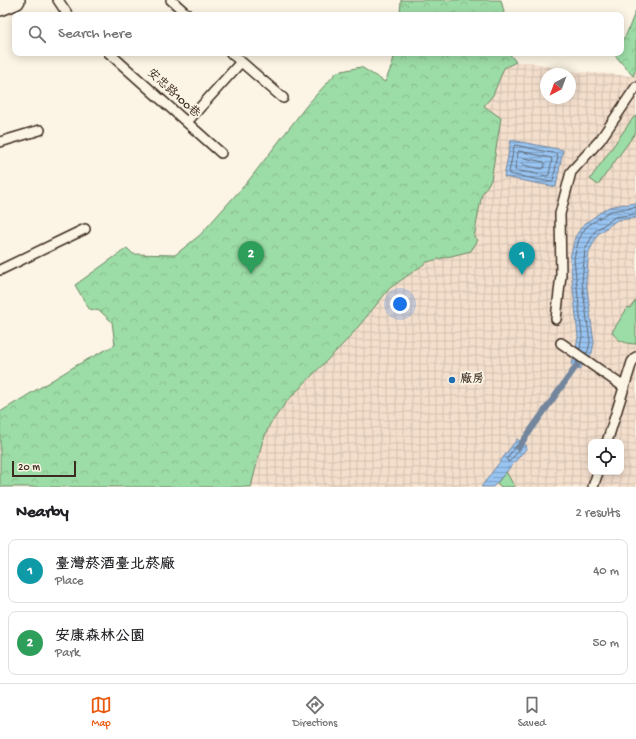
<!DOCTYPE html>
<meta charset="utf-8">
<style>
body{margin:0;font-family:"Gochi Hand","LXGW WenKai TC",sans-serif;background:#f2f2f2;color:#202124}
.controls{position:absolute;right:12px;bottom:12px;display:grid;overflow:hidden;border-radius:8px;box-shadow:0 2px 10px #0003}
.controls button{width:36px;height:36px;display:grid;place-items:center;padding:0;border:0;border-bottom:1px solid #e0e0e0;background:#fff;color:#202124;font:20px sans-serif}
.compass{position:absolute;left:540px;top:68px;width:36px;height:36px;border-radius:50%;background:#fff;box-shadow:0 2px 10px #0003;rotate:221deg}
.scale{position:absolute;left:12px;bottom:10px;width:64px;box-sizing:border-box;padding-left:4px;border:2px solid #3b2a1e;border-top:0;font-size:11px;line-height:14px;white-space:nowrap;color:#3b2a1e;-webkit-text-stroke:3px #fcf5e5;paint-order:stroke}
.you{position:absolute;left:400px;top:304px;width:14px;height:14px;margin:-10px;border:3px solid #fff;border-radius:50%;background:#1a73e8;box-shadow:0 0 0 6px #1a73e833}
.badge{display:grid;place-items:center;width:26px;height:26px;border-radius:50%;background:#ea580c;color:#fff;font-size:13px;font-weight:700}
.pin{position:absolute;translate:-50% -33px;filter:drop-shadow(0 1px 2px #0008)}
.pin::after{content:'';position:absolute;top:21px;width:14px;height:12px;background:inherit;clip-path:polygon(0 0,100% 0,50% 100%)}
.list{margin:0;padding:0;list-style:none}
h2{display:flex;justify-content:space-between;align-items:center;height:52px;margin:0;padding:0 16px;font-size:17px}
h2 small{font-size:13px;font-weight:400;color:#757577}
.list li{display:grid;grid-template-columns:26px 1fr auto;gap:12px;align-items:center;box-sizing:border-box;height:64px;margin:0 8px 8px;padding:0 8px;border:1px solid #e0e0e0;border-radius:8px}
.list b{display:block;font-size:15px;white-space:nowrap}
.list p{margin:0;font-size:13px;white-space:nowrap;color:#757577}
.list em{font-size:13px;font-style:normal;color:#757577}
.icon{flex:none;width:22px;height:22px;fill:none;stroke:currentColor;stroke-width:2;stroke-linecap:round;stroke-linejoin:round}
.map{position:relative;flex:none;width:636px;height:487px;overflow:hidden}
.search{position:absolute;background:#fff;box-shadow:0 2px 10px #0003;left:12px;right:12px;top:12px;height:44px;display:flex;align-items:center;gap:10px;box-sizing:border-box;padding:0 14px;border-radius:8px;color:#757577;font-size:15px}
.sheet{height:196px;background:#fff}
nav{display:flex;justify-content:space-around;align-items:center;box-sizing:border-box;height:56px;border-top:1px solid #e0e0e0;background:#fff;font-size:11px;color:#757577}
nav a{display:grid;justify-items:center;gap:2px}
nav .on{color:#ea580c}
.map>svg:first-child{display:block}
</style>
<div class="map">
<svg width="636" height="487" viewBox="0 0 636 487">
<defs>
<pattern id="industrial-grid" width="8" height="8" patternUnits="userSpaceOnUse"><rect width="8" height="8" fill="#f4dfcd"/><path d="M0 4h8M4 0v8" fill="none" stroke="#d2c0b0"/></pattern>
<pattern id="forest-crowns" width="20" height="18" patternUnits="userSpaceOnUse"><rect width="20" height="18" fill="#9cdca6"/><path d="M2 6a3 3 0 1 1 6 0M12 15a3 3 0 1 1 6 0" fill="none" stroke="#87bd8e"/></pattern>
<pattern id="water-rules" width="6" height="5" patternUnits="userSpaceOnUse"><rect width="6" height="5" fill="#98c4f2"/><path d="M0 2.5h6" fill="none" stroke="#7d9fc3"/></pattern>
</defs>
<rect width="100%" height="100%" fill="#fcf5e5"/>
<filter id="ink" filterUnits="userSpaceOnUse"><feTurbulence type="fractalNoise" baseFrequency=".025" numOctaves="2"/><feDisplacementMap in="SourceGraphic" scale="8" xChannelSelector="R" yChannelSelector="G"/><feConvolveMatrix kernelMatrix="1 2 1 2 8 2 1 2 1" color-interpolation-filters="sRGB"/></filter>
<g filter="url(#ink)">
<!-- industrial -->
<path fill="url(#industrial-grid)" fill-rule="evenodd" d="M516,62h14l38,9 65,5 3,-7v418h-385l11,-44 8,-19 18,-24 61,-62 41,-50 37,-26 44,-11 7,-11 -4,-3 8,-43 9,-14 -7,-74 9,-11 11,-27zM546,74h24v24h-24zM591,442h30v30h-30z"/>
<!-- green -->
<g fill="#9cdca6" stroke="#6c8362">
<path d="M636,116v16l-38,53 -8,-6 43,-61z"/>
<path d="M636,300v44c-10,0 -19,-3 -24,-12l16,-25 2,1z"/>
<path d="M506,472l9,15h-14l-4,-4z"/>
</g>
<!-- forest -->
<g fill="url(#forest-crowns)" stroke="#6c8362">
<path d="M401,0h100l3,12 -2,3h-102z"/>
<path d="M636,10v59l-3,7 -20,-23h8v-12l5,-6z"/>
<path d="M395,53h114l7,9 -12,6 -11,27 -9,11 17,12 -10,62 -9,14 -8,43 4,3 -7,11 -44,11 -37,26 -41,50 -61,62 -18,24 -8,19 -11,44h-251v-75l77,-47 38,-20 -3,-23 -12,-11 -11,-2 -14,-24 52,-37 6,6 42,1 25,-20 49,-55 58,-75 30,-33 24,-5 24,15 7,-17z"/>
</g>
<!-- water -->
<g fill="url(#water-rules)" stroke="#73869d">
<path d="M511,140l52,10 -7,37 -52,-10z"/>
<path d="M636,203v15l-19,2 -19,14 -9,18 -3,29 8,62 -2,10 -13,17 -8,-6 2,-3 5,-24 -8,-79 5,-21 8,-12 18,-13 8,-5 16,-3 2,1 1,-1z"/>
<path d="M517,439l10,7 -1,3 -33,38h-12z"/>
</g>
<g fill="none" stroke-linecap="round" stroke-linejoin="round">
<!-- shore -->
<g stroke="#606873" stroke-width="1">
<path d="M515,145l42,9 1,2 -5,25 -2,1 -42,-8v-2l5,-25z"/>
<path d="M519,151l32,7 1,1 -3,16 -2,1 -32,-6v-2l3,-15z"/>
<path d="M524,158l20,4 1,2 -1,4 -2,1 -19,-4 -1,-1 1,-5z"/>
<path d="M580,349l2,-13 -8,-78 5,-19 7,-12 24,-16 14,-2h4l3,-1 5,-1"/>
<path d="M586,354l2,-3 2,-9 -8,-60 3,-32 10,-19 20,-14 21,-3"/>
<path d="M517,445l3,1 1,2 -11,13 -2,1 -1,-3z"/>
</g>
<!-- stream -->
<path stroke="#73869d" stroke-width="6" d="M518,448l62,-87"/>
<defs>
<g id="lane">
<path d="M58,0l10,15"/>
<path d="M171,0l17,15"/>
<path d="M109,53l112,100"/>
<path d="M231,53l52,45"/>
<path d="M187,122l54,-60"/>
<path d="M0,142l40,-12"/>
<path d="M0,270l85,-41"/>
<path d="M556,319l5,-44 -1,-61 11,-42 29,-32 36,-53"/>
<path d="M561,343l63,44"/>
<path d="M607,442l25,-80 4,-5"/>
<path d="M593,487l5,-15"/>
</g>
<path id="street" d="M0,6l15,-6"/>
</defs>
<!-- lane casing -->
<use href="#lane" stroke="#3b2a1e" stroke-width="12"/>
<!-- street casing -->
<use href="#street" stroke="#3b2a1e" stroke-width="22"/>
<!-- lane -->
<use href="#lane" stroke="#fcf5e5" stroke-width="9"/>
<!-- street -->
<use href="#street" stroke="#fcf5e5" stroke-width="19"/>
</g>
</g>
<!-- markers -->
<circle fill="#1f6fb2" stroke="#fcf5e5" stroke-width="1.5" cx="452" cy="380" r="4"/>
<g text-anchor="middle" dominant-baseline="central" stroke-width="3.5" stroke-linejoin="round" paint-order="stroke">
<!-- street labels -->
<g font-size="12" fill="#3b2a1e" stroke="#fcf5e5">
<text transform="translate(173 94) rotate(42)">安忠路100巷</text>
</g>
<!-- poi labels -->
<g font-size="12" font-weight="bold" fill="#3b2a1e" stroke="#fcf5e5" text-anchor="start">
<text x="460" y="380">廠房</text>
</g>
</g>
</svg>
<div class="controls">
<button><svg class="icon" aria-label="locate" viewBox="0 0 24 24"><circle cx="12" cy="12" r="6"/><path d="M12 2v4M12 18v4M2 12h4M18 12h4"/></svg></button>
</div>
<svg class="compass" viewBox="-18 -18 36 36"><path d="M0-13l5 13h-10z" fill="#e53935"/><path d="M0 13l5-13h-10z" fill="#757577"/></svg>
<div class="scale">20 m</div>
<div class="you"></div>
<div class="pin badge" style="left:522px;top:275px;background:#0f9aa8">1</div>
<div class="pin badge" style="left:251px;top:274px;background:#2e9e5b">2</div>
<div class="search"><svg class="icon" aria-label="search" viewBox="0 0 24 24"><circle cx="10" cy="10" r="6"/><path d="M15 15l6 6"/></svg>Search here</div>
</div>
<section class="sheet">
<h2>Nearby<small>2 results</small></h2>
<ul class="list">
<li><span class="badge" style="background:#0f9aa8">1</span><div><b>臺灣菸酒臺北菸廠</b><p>Place</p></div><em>40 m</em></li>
<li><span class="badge" style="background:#2e9e5b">2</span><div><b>安康森林公園</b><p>Park</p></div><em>50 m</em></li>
</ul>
</section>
<nav>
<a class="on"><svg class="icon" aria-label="map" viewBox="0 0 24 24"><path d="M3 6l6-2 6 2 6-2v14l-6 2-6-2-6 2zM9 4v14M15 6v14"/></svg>Map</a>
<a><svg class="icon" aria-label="directions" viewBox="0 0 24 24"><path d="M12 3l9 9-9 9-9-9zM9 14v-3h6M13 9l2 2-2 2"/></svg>Directions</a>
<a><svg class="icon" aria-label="saved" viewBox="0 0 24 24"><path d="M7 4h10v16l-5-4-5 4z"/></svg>Saved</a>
</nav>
